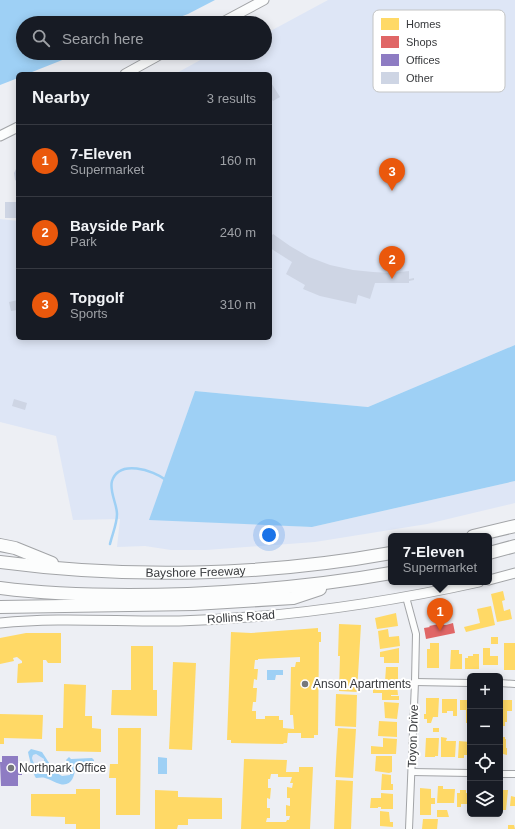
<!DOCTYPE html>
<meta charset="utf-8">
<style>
body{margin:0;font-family:Helvetica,sans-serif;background:#20242c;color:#f1f3f6}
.controls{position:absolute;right:12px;bottom:12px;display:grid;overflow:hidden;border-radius:6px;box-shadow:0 2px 10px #0003}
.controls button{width:36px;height:36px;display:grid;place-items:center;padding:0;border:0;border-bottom:1px solid #363941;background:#171b24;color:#f1f3f6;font:20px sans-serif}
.you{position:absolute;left:269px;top:535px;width:14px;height:14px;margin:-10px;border:3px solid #fff;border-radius:50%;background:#1a73e8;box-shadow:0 0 0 6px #1a73e833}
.badge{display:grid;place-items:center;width:26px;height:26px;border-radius:50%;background:#ea580c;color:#fff;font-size:13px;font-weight:700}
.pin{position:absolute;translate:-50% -33px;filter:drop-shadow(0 1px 2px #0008)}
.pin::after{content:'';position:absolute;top:21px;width:14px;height:12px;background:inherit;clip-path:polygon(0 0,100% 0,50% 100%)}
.popup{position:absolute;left:388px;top:533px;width:104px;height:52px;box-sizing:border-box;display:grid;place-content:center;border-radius:6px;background:#171b24;filter:drop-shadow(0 1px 3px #0005);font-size:13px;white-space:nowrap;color:#9ea1a6}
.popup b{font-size:15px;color:#f1f3f6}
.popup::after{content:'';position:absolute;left:50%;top:100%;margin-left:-8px;border:8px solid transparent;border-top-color:#171b24}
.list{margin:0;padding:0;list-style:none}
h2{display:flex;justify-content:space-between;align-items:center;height:52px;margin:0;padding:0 16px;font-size:17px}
h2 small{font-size:13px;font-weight:400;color:#9ea1a6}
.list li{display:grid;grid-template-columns:26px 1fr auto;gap:12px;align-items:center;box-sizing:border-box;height:72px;padding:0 16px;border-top:1px solid #363941}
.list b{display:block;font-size:15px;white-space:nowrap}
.list p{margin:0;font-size:13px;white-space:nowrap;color:#9ea1a6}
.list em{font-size:13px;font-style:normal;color:#9ea1a6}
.icon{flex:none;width:22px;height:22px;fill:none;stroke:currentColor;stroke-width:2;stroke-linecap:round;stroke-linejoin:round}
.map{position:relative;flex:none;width:515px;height:829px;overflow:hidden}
.search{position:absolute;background:#171b24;box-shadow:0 2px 10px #0003;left:16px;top:16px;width:256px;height:44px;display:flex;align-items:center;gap:10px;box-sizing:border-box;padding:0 14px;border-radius:22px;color:#9ea1a6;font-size:15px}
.panel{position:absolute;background:#171b24;box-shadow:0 2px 10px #0003;left:16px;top:72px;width:256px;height:268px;border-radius:6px}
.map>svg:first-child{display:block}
</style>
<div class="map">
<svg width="515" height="829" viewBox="0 0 515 829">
<rect width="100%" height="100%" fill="#edeff4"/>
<!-- green -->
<g fill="#dee6f6">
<path d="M328,0h187v345l-147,62 -173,-16 -45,128 162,8 203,-46v22l-88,21 -112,18 -109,8h-35l-26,-4 -28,1 3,-28 -47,1 -17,-84 -56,-14v-203l18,2v117h252v-264h-95l38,-21h52v-19z"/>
<path d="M36,754l8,5v7l-3,3c-5,-1 -8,-7 -9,-11l1,-3z"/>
</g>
<!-- water -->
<g fill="#9ed0f5" fill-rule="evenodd">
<path d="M0,0h215l-27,14 -24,9h-141v30h57l-53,21h-9v4l-18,7z"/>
<path d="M515,345v136l-203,46 -163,-7 46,-129 173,16z"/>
<path d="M267,670h16v5h-7l-1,5h-8z"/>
<path d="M31,749l11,3 13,20 7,4 8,-1v-3l2,-3 -6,-9 3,-3 2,2 21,-1 2,2v4l-2,2 -4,-1 -13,3c0,8 -4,19 -15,16 -5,-1 -10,-5 -15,-6 -3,-1 -6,0 -9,0 -3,-4 -7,-21 -8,-26zM36,754l8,5v7l-3,3c-5,-1 -8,-7 -9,-11l1,-3z"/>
<path d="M158,757l9,1v16h-9z"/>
</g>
<!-- homes -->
<g fill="#ffd966" fill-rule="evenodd">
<path d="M503,591l2,9 -3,1 2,10 6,-2 2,10 -15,3 -6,-28z"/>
<path d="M491,606l4,19 -29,7 -2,-5 16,-4 -3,-14z"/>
<path d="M396,613l2,13 -21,3 -2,-11z"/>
<path d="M339,624l22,1 -4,67 -18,-1 1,-35h-2z"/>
<path d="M318,628v4h3v10h-2l-1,93h-4v3h-13v-5h-13l-1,10h-4l1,1 -53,-1v-3h-4l4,-108 20,1zM300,657v5h-4l-1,5h-4l-1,48h3l1,14 -11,-1v-8h-4v-4h-14v3h-9v-8h-4l1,-9h3l1,-14h-4l1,-9 3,1 1,-11h-4l1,-9h3v-1z"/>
<path d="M388,629l1,8 10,-1 1,10 -20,3 -2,-18z"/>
<path d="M26,633h35v30h-13l-2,-3h-3v22l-26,1 1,-19 4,-1v-2l-5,-4 -4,1 1,3 -14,3v-26z"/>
<rect x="491" y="637" width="7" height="7"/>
<path d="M430,643h9v25h-12v-19h3z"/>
<rect x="504" y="643" width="11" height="27"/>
<path d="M131,646h22v44h4v26l-46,-1 1,-25h19z"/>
<path d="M399,648v15h-15v-6h-4v-5z"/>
<path d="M483,648h7v8h8v9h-15z"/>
<path d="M451,650h8v4h3v15h-12z"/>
<path d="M473,654h6v15h-14v-11h3v-2h5z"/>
<path d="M173,662l23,1 -4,87 -23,-1z"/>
<path d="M386,667h12v16l-13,-1z"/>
<path d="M64,684l22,1 -1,31h7v12l9,1v23l-45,-1v-23h7z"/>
<path d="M373,684l24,1 1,10h-7v1h8v4h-17v-7h-9z"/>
<path d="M336,694l21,1 -1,32 -21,-1z"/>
<path d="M426,698h13l-1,19h-5l-2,6h-4v-4h-3v-5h2z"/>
<path d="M442,699h15v17h-4v-5h-6v2h-5z"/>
<path d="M460,700h10v23h-4v-13h-6z"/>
<path d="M500,700h12v11h-5v11h-2v4h-5z"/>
<path d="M384,702l15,1 -2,16 -12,-1z"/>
<path d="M0,714l43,1 -1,24 -38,-1v6h-4z"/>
<path d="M379,721l18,1v15l-19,-1z"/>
<path d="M118,728h23l-1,87h-24v-37h-7l1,-14h8z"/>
<path d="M338,728l18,1 -3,49 -18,-1z"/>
<rect x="433" y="728" width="6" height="4"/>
<path d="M441,737l6,1 -1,3h10l-1,16h-14z"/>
<path d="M500,737h5v2h1v9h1v7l-4,-1v4h-3z"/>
<path d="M383,738l14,1 -1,15h-25v-8l12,1z"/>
<path d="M426,738h13l-1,18h-3v1h-10z"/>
<path d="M459,741l11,1v13h-6v3h-6z"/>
<path d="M376,756h16v16l-3,1 -14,-2z"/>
<path d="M244,759l43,1 -1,12h13v-5h14l-3,62h-69zM271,774h7v3h14l-2,6h3l-1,5 -5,-1v11h3v8l-4,-1v11h4l-1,4h-2l-1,2h-20l1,-4h3v-10h-3v-10l3,1 1,-11h-3v-9h2z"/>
<path d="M382,774l9,1v9h2v6h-12z"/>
<path d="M336,780l17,1 -2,48h-17z"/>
<path d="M438,786h5v3h12l-1,14h-17z"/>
<path d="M420,788l11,1v9h4v6h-4v11h-11z"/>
<path d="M76,789h24v40h-24v-5h-11v-7l-34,-1v-22h45z"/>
<path d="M155,790l23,1v6l44,1v21h-34v6h-10l-1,4h-22z"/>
<path d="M460,790h6v3h2v4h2v14h-3v-7h-6v3h-4v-14h3z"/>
<path d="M500,790h8l-2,20h-5z"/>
<path d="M381,793l12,1v15h-12v-2h-3v1h-8l1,-10h10z"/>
<path d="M511,796l4,1v9h-5z"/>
<path d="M437,810h10l2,7h-12z"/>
<path d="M380,811l9,1 1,10h3v5l-13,-1z"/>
<path d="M423,819h15l-1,10h-15z"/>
<path d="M508,825h6l1,4h-7z"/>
</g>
<!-- shops -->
<path fill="#e06666" d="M453,623l2,10 -29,6 -2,-11 6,-1 -1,-1 10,-2v1h7z"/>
<!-- offices -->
<path fill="#8e7cc3" d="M2,756h16v6h4v13h-4v11h-17l-1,-24h2z"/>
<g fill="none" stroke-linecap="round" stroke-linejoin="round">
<!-- stream -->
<path stroke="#9ed0f5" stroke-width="2.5" d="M110,544c2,-9 7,-20 7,-30 0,-10 -8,-23 -5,-33 7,-22 41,-11 54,-1"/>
</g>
<!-- building -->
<g fill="#ced5e4">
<path d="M270,81l10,16 -7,4 -3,-4z"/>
<path d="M17,167h1v15l-3,-2 -1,-7z"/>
<rect x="5" y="202" width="13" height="16"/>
<path d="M273,234l17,12 19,11 21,8 23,5 20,2 18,1 18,-2v8l5,-1v2l-5,1v2h-34l-5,16 -12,-4 -2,9 -36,-8 -17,-7 2,-4 -19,-11 6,-12 -22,-14v-10z"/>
<path d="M18,300v10l-7,1 -2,-9z"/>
<path d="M14,399l13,4 -2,7 -13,-4z"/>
</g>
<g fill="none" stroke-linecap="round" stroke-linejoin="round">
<defs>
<g id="street">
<path d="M406,597l10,37 -1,48 -6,147"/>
<path d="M415,682l55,1"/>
<path d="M500,683l15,1"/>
<path d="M412,772l58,1"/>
<path d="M500,774h15"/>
</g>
<g id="secondary">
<path d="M221,23l43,-23"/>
<path d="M125,74l38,-21"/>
<path d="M0,136l18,-9"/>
<path d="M489,580l26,-7"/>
<path d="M0,623c59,-6 120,-1 179,-2 101,-3 201,-17 300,-39"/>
</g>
<g id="highway">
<path d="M473,536l42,-10"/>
<path d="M0,545l15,3 37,15"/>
<path d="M489,553l26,-7"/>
<path id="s1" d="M0,562c128,17 264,14 391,-9"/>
<path d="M0,588c62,8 126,8 188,6 68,-3 136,-9 203,-21"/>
<path d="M0,607l194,-3 99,-6 27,-9"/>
</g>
</defs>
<!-- street casing -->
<use href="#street" stroke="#a2a4a7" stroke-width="8"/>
<!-- secondary casing -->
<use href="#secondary" stroke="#a2a4a7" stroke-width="11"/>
<!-- highway casing -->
<use href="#highway" stroke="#a2a4a7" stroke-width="14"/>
<!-- street -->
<use href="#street" stroke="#fcfdfd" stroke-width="6"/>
<!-- secondary -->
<use href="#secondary" stroke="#fcfdfd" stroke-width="9"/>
<!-- highway -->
<use href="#highway" stroke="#fcfdfd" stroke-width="12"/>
</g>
<!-- markers -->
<g fill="#77797c" stroke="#fff" stroke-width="1.5">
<circle cx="305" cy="684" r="4"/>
<circle cx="11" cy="768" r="4"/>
</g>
<g text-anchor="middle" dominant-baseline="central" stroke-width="4" stroke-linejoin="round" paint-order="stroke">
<!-- street labels -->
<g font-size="12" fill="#37393c" stroke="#fff">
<text stroke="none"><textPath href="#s1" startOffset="196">Bayshore Freeway</textPath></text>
<text transform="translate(241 617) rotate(-4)">Rollins Road</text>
<text transform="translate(413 736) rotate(-88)">Toyon Drive</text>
</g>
<!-- poi labels -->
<g font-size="12" fill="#37393c" stroke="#fff" text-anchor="start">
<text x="313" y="684">Anson Apartments</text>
<text x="19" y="768">Northpark Office</text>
</g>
</g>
<!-- legend -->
<rect x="373" y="10" width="132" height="82" rx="6" fill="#fff" stroke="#c3c4c4" stroke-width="1"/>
<rect x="381" y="18" width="18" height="12" fill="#ffd966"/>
<rect x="381" y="36" width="18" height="12" fill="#e06666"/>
<rect x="381" y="54" width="18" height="12" fill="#8e7cc3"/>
<rect x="381" y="72" width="18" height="12" fill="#ced5e4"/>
<g font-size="11" fill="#37393c">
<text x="406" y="28">Homes</text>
<text x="406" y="46">Shops</text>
<text x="406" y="64">Offices</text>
<text x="406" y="82">Other</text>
</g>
</svg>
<div class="controls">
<button>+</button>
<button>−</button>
<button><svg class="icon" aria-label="locate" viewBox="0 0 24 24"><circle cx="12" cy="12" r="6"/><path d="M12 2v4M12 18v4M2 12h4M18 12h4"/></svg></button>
<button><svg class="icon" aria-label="layers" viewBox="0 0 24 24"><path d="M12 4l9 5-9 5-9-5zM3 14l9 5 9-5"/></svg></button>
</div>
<div class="you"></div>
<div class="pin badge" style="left:440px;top:631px">1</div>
<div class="popup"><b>7-Eleven</b>Supermarket</div>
<div class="pin badge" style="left:392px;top:279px">2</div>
<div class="pin badge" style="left:392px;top:191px">3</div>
<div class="search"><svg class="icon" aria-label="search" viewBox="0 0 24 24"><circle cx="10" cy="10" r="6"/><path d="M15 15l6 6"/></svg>Search here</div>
<section class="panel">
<h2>Nearby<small>3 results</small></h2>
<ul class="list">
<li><span class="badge">1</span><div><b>7-Eleven</b><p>Supermarket</p></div><em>160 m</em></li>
<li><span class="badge">2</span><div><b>Bayside Park</b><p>Park</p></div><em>240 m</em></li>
<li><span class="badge">3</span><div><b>Topgolf</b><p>Sports</p></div><em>310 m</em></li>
</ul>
</section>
</div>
